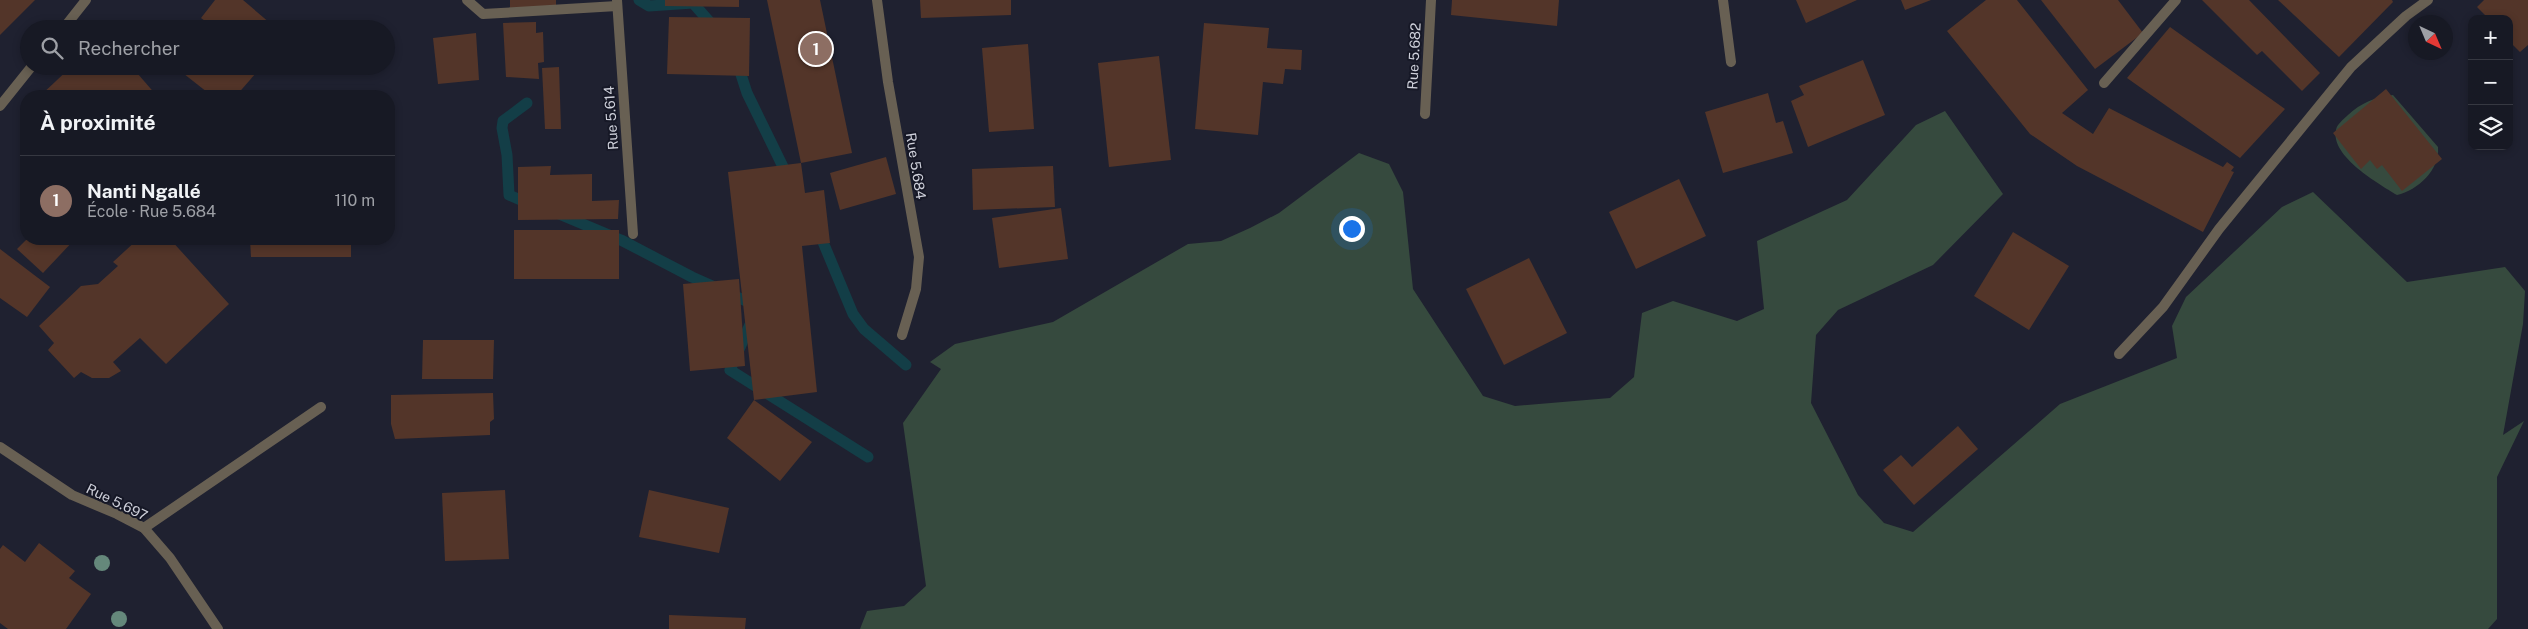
<!DOCTYPE html>
<html lang="fr">
<meta charset="utf-8">
<style>
body{margin:0;font-family:"Public Sans",sans-serif;background:#242631;color:#f1f3f6}
.controls{position:absolute;right:15px;top:15px;display:grid;overflow:hidden;border-radius:10px;box-shadow:0 2px 8px #0003}
.controls button{width:45px;height:45px;display:grid;place-items:center;padding:0;border:0;border-bottom:1px solid #363841;background:#171924;color:#f1f3f6;font:25px sans-serif}
.compass{position:absolute;left:2408px;top:15px;width:45px;height:45px;border-radius:50%;background:#171924;box-shadow:0 2px 8px #0003;rotate:136deg}
.you{position:absolute;left:1351px;top:228px;width:18px;height:18px;margin:-12px;border:4px solid #fff;border-radius:50%;background:#1a73e8;box-shadow:0 0 0 8px #1a73e833}
.badge{display:grid;place-items:center;width:32px;height:32px;border-radius:50%;background:#fd9c56;color:#fff;font-size:16px;font-weight:700}
.pin{position:absolute;translate:-50% -50%;border:2px solid #fff;box-shadow:0 1px 5px #0006}
.list{margin:0;padding:0;list-style:none}
h2{display:flex;justify-content:space-between;align-items:center;height:65px;margin:0;padding:0 20px;font-size:21px}
h2 small{font-size:16px;font-weight:400;color:#9ea0a6}
.list li{display:grid;grid-template-columns:32px 1fr auto;gap:15px;align-items:center;box-sizing:border-box;height:90px;padding:0 20px;border-top:1px solid #363841}
.list b{display:block;font-size:19px;white-space:nowrap}
.list p{margin:0;font-size:16px;white-space:nowrap;color:#9ea0a6}
.list em{font-size:16px;font-style:normal;color:#9ea0a6}
.icon{flex:none;width:28px;height:28px;fill:none;stroke:currentColor;stroke-width:2;stroke-linecap:round;stroke-linejoin:round}
.map{position:relative;flex:none;width:2528px;height:629px;overflow:hidden}
.search{position:absolute;background:#171924;box-shadow:0 2px 8px #0003;left:20px;top:20px;width:375px;height:55px;display:flex;align-items:center;gap:12px;box-sizing:border-box;padding:0 18px;border-radius:28px;color:#9ea0a6;font-size:19px}
.panel{position:absolute;background:#171924;box-shadow:0 2px 8px #0003;left:20px;top:90px;width:375px;height:155px;border-radius:20px}
.map>svg:first-child{display:block}
</style>
<div class="map">
<svg width="2528" height="629" viewBox="0 0 2528 629">
<rect width="100%" height="100%" fill="#1f2130"/>
<!-- green -->
<g fill="#364a3e">
<path d="M2393,95l45,52c2,23 -20,43 -41,48 -18,-11 -67,-39 -61,-65 1,-6 7,-10 12,-15 13,-12 27,-18 45,-20z"/>
<path d="M1945,111l58,83 -70,71 -95,45 -22,25 -5,68 47,92 26,28 29,9 147,-128 117,-46 -5,-32 14,-29 96,-90 31,-15 94,90 98,-15 20,24 -2,33 -20,111 21,-14 -27,56v142l-9,10h-1628l7,-18 37,-5 22,-20 -23,-163 38,-54 -11,-7 25,-18 98,-22 135,-78 33,-3 29,-13 29,-15 80,-60 30,11 14,28 10,97 70,107 32,10 95,-8 24,-21 8,-64 31,-12 64,20 27,-12 -7,-68 90,-41 69,-75z"/>
</g>
<g fill="none" stroke-linecap="round" stroke-linejoin="round">
<!-- stream -->
<g stroke="#133e47" stroke-width="11">
<path d="M639,0l10,6 44,-3 22,25"/>
<path d="M737,62l10,31 41,84"/>
<path d="M527,103l-24,18 -1,7 5,27 2,40 23,10"/>
<path d="M559,214l62,26 71,37 63,28"/>
<path d="M818,230l35,84 11,15 42,36"/>
<path d="M752,320l-22,50 138,87"/>
</g>
</g>
<!-- building -->
<g fill="#533529">
<path d="M0,0h35l-35,35z"/>
<path d="M215,0h28l34,29h-77l5,-8 -4,-3z"/>
<path d="M510,0h46v6l-46,2z"/>
<path d="M665,0h74v7l-74,-1z"/>
<path d="M767,0h53l32,153 -51,10z"/>
<path d="M920,0h91v15l-90,3z"/>
<path d="M1452,0h107l-2,26 -106,-11z"/>
<path d="M1796,0h61l-51,23z"/>
<path d="M1901,0h30l-26,10z"/>
<path d="M1986,0h31l71,90 -26,23 31,21 16,-26 114,59 4,-5 7,5 -3,4 3,1 -31,60 -126,-66 -47,-32 -83,-103z"/>
<path d="M2041,0h77l25,33 -48,36z"/>
<path d="M2202,0h47l71,73 -18,18 -40,-40 -5,4z"/>
<path d="M2278,0h114l1,2 -54,55z"/>
<path d="M2484,0h44v45l-8,7 -11,-11v-22h-20l-12,-12z"/>
<path d="M669,17l81,1 -1,58 -82,-2z"/>
<path d="M536,22v11l7,-1 1,30 -6,1 1,16 -33,-2 -3,-54z"/>
<path d="M1204,23l65,5 -2,20 35,2 -1,20 -16,-1 -2,15 -20,-2 -5,53 -63,-6z"/>
<path d="M2170,27l115,82 -45,49 -113,-80z"/>
<path d="M476,33l3,47 -41,4 -5,-46z"/>
<path d="M1028,44l6,85 -45,3 -7,-84z"/>
<path d="M1159,56l12,104 -62,7 -11,-104z"/>
<path d="M1863,60l22,55 -77,32 -17,-46 13,-6 -5,-9z"/>
<path d="M72,66h59l26,30h-117z"/>
<path d="M182,66h80l-26,30h-24l-33,-26z"/>
<path d="M559,67l2,62h-16l-3,-61z"/>
<path d="M2386,89l56,70 -40,32 -20,-26 -5,4 -7,-9 -9,9 -28,-36z"/>
<path d="M1768,93l8,30 7,-2 10,32 -70,20 -18,-61z"/>
<path d="M886,157l10,37 -56,16 -10,-37z"/>
<path d="M801,163l4,30 19,-3 6,53 -28,3 15,146 -63,8 58,42 -32,39 -53,-43 27,-38 -26,-228z"/>
<path d="M551,166l-1,9 42,-1v27l27,-1 -1,19 -100,1v-53z"/>
<path d="M1053,166l2,41 -82,3 -1,-41z"/>
<path d="M1679,179l27,57 -70,33 -27,-57z"/>
<path d="M1061,208l7,51 -69,9 -7,-50z"/>
<rect x="514" y="230" width="105" height="49"/>
<path d="M2013,232l56,34 -40,64 -55,-34z"/>
<path d="M27,239h48l-32,34 -26,-24z"/>
<path d="M138,239h32l59,65 -63,60 -26,-26 -27,24 8,9 -12,7h-17l-11,-6 -7,6 -26,-28 6,-7 -15,-17 42,-40 17,-2 20,-18 -5,-4z"/>
<path d="M250,239h101v18h-100z"/>
<path d="M0,249l50,38 -23,30 -27,-19z"/>
<path d="M1529,258l38,75 -63,32 -38,-76z"/>
<path d="M739,279l6,87 -55,5 -7,-87z"/>
<path d="M423,340h71l-1,39h-71z"/>
<path d="M493,393l1,26 -4,3v13l-95,4 -4,-15v-29z"/>
<path d="M1958,426l20,23 -64,56 -31,-35 18,-15 11,12z"/>
<path d="M505,490l4,69 -64,2 -3,-68z"/>
<path d="M649,490l80,18 -10,45 -80,-16z"/>
<path d="M39,543l36,28 -6,7 22,16 -25,35h-58l-8,-6v-74l3,-4 22,17z"/>
<path d="M669,615l77,3 -1,11h-76z"/>
</g>
<g fill="none" stroke-linecap="round" stroke-linejoin="round">
<!-- street -->
<g stroke="#686053" stroke-width="10">
<path d="M467,0l16,14 134,-8"/>
<path d="M617,0l16,234"/>
<path d="M877,0l11,82 31,175 -3,32 -14,46"/>
<path d="M1723,0l8,62"/>
<path d="M63,29l23,-29"/>
<path d="M2104,83l72,-83"/>
<path d="M0,106l32,-40"/>
<path d="M1425,114l6,-114"/>
<path d="M2119,354l44,-47 56,-78 132,-162 55,-51 22,-16"/>
<path d="M0,447l72,48 45,19 27,14 26,30 48,71"/>
<path d="M144,528l177,-121"/>
</g>
</g>
<!-- trees -->
<g fill="#65887b">
<circle cx="102" cy="563" r="8"/>
<circle cx="119" cy="619" r="8"/>
</g>
<g text-anchor="middle" dominant-baseline="central" stroke-width="4" stroke-linejoin="round" paint-order="stroke">
<!-- street labels -->
<g font-size="14" fill="#ced0da" stroke="#161826">
<text transform="translate(1414 56) rotate(-87)">Rue 5.682</text>
<text transform="translate(611 118) rotate(-94)">Rue 5.614</text>
<text transform="translate(916 166) rotate(81)">Rue 5.684</text>
<text transform="translate(117 502) rotate(26)">Rue 5.697</text>
</g>
</g>
</svg>
<div class="controls">
<button>+</button>
<button>−</button>
<button><svg class="icon" aria-label="layers" viewBox="0 0 24 24"><path d="M12 4l9 5-9 5-9-5zM3 14l9 5 9-5"/></svg></button>
</div>
<svg class="compass" viewBox="-18 -18 36 36"><path d="M0-13l5 13h-10z" fill="#e53935"/><path d="M0 13l5-13h-10z" fill="#9ea0a6"/></svg>
<div class="you"></div>
<div class="pin badge" style="left:816px;top:49px;background:#8d6e63">1</div>
<div class="search"><svg class="icon" aria-label="search" viewBox="0 0 24 24"><circle cx="10" cy="10" r="6"/><path d="M15 15l6 6"/></svg>Rechercher</div>
<section class="panel">
<h2>À proximité<small></small></h2>
<ul class="list">
<li><span class="badge" style="background:#8d6e63">1</span><div><b>Nanti Ngallé</b><p>École · Rue 5.684</p></div><em>110 m</em></li>
</ul>
</section>
</div>
